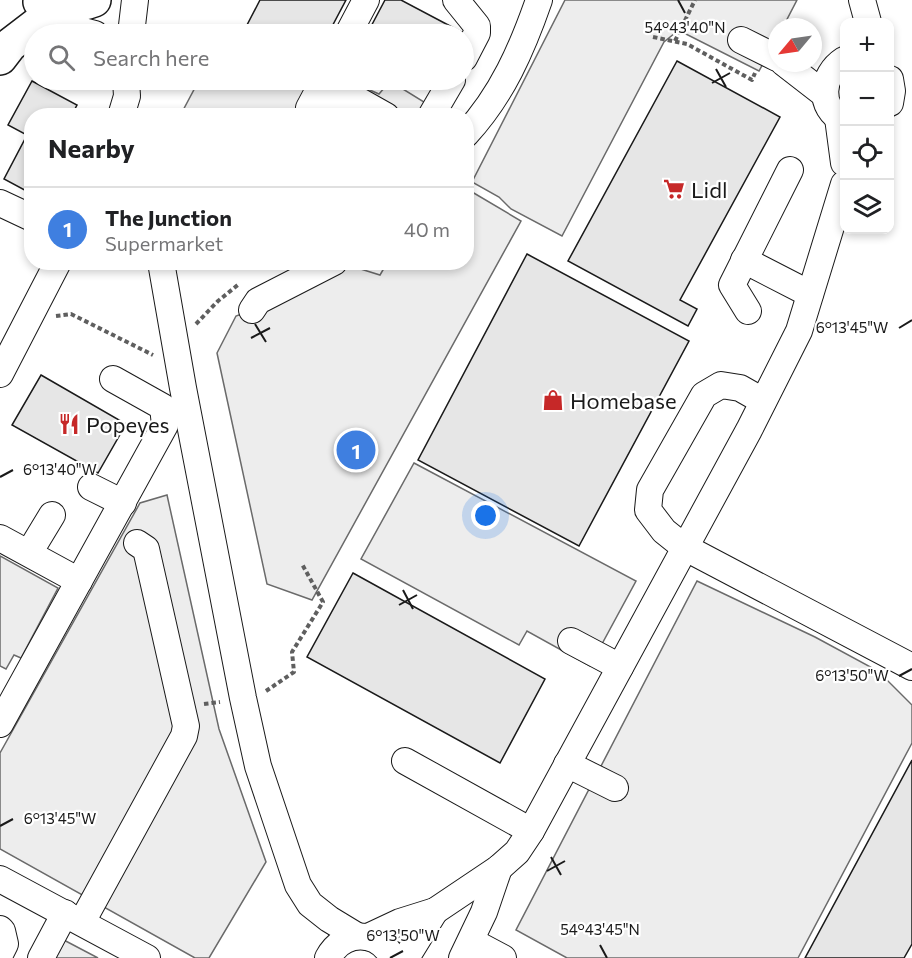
<!DOCTYPE html>
<meta charset="utf-8">
<style>
body{margin:0;font-family:Commissioner,sans-serif;background:#f2f2f2;color:#202124}
.controls{position:absolute;right:18px;top:18px;display:grid;overflow:hidden;border-radius:12px;box-shadow:0 3px 9px #0003}
.controls button{width:54px;height:54px;display:grid;place-items:center;padding:0;border:0;border-bottom:2px solid #e0e0e0;background:#fff;color:#202124;font:30px sans-serif}
.compass{position:absolute;left:768px;top:18px;width:54px;height:54px;border-radius:50%;background:#fff;box-shadow:0 3px 9px #0003;rotate:241deg}
.you{position:absolute;left:486px;top:516px;width:21px;height:21px;margin:-15px;border:4px solid #fff;border-radius:50%;background:#1a73e8;box-shadow:0 0 0 9px #1a73e833}
.badge{display:grid;place-items:center;width:39px;height:39px;border-radius:50%;background:#d93025;color:#fff;font-size:20px;font-weight:700}
.pin{position:absolute;translate:-50% -50%;border:3px solid #fff;box-shadow:0 2px 6px #0006}
.list{margin:0;padding:0;list-style:none}
h2{display:flex;justify-content:space-between;align-items:center;height:78px;margin:0;padding:0 24px;font-size:26px}
h2 small{font-size:20px;font-weight:400;color:#757577}
.list li{display:grid;grid-template-columns:39px 1fr auto;gap:18px;align-items:center;box-sizing:border-box;height:84px;padding:0 24px;border-top:2px solid #e0e0e0}
.list b{display:block;font-size:22px;white-space:nowrap}
.list p{margin:0;font-size:20px;white-space:nowrap;color:#757577}
.list em{font-size:20px;font-style:normal;color:#757577}
.icon{flex:none;width:33px;height:33px;fill:none;stroke:currentColor;stroke-width:2;stroke-linecap:round;stroke-linejoin:round}
.map{position:relative;flex:none;width:912px;height:958px;overflow:hidden}
.search{position:absolute;background:#fff;box-shadow:0 3px 9px #0003;left:24px;top:24px;width:450px;height:66px;display:flex;align-items:center;gap:15px;box-sizing:border-box;padding:0 21px;border-radius:33px;color:#757577;font-size:22px}
.panel{position:absolute;background:#fff;box-shadow:0 3px 9px #0003;left:24px;top:108px;width:450px;height:162px;border-radius:24px}
.map>svg:first-child{display:block}
</style>
<div class="map">
<svg width="912" height="958" viewBox="0 0 912 958">
<rect width="100%" height="100%" fill="#fff"/>
<!-- parking -->
<g fill="#ededed" stroke="#6a6a6a" stroke-width="1.5">
<path d="M565,0h232l-14,27h-6v11l-18,33 -73,-37 -11,-1 -11,9 -102,194 -51,-27 -12,-12 -27,-15z"/>
<path d="M194,80h153l32,14 11,-13 47,29 -2,6h-255l18,-34z"/>
<path d="M467,189l54,32 -209,379 -45,-16 -50,-231 19,-37 30,-11 82,-40 32,10 7,-12 79,-1z"/>
<path d="M414,463l222,118 -46,85 -63,-35 -8,14 -158,-86z"/>
<path d="M167,495l52,234 47,133 -57,96h-14l-195,-109v-96l140,-250z"/>
<path d="M0,556l58,32 -37,70 -7,-3 -8,14 -6,-3z"/>
<path d="M697,581l118,56 63,34 34,34v38l-114,215h-231l-51,-28z"/>
<path d="M60,938l38,20h-49z"/>
</g>
<!-- building -->
<g fill="#e6e6e6" stroke="#1a1a1a" stroke-width="1.5">
<path d="M260,0h86l-18,34h-67l-15,-7z"/>
<path d="M385,0h16l68,36 -102,-2z"/>
<path d="M677,61l103,56 -100,183 17,9 -9,17 -120,-65z"/>
<path d="M32,81l45,24 -6,11h-39v78l-28,-15 23,-44 -19,-10z"/>
<path d="M527,254l162,87 -110,205 -161,-86z"/>
<path d="M41,375l85,49 -28,49 -86,-48z"/>
<path d="M353,573l192,106 -45,84 -193,-106z"/>
<path d="M912,760v184l-8,14h-99z"/>
</g>
<g fill="none" stroke-linecap="round" stroke-linejoin="round">
<defs>
<g id="minor">
<path d="M456,0l21,26v7l-13,25"/>
<path d="M862,0l6,22"/>
<path d="M33,27l39,1 23,6"/>
<path d="M131,34l4,-34"/>
<path d="M348,34l18,-34"/>
<path d="M741,40l36,18"/>
<path d="M844,60c-23,15 -27,48 0,61"/>
<path d="M784,63l40,31"/>
<path d="M890,79l2,12 -2,12"/>
<path d="M121,116l6,-20 -1,-16"/>
<path d="M323,116l-14,-8 15,-28"/>
<path d="M328,116l11,-18 8,-4 39,22"/>
<path d="M431,116l21,-36"/>
<path d="M838,118l6,45"/>
<path d="M466,134c36,-39 56,-85 73,-134"/>
<path d="M0,203l32,15"/>
<path d="M744,260l66,34"/>
<path d="M161,262l22,126 60,310 15,68 40,119 12,19 19,15 28,17"/>
<path d="M252,310l6,-9 76,-39"/>
<path d="M748,311l-16,-26 58,-115"/>
<path d="M0,374l58,-112"/>
<path d="M763,401l-23,-13 -19,-3 -17,10 -54,95 -2,20 16,21 20,16 228,120"/>
<path d="M91,487l32,16"/>
<path d="M0,538l79,43"/>
<path d="M29,553l23,-38"/>
<path d="M571,641l49,26"/>
<path d="M0,724l165,-299 -2,-18 -50,-28"/>
<path d="M405,761l126,70"/>
<path d="M567,764l48,24"/>
<path d="M0,879l147,79"/>
<path d="M82,922l102,-186 2,-10 -40,-177 -9,-6"/>
<path d="M0,929l2,2 3,13 -5,10"/>
<path d="M368,937l32,-15 35,-11 64,-43 18,-16 14,-21 218,-401 50,-99 45,-147"/>
<path d="M471,941l32,17"/>
<path d="M41,958l24,-45"/>
<path d="M328,958c15,-28 49,-29 65,0"/>
<path d="M406,958l29,-47"/>
<path d="M462,958l22,-46 15,-44"/>
</g>
<g id="highway">
<path d="M40,2c18,3 36,5 54,-2"/>
<path d="M0,58l10,-13 51,-39"/>
</g>
</defs>
<!-- minor casing -->
<use href="#minor" stroke="#1a1a1a" stroke-width="28"/>
<!-- highway casing -->
<use href="#highway" stroke="#1a1a1a" stroke-width="36"/>
<!-- path -->
<g stroke="#5f5f5f" stroke-width="4" stroke-dasharray="4.5 3" stroke-linecap="butt">
<path d="M653,37l34,7 65,36 3,-7"/>
<path d="M675,41l20,-41"/>
<path d="M56,316l15,-2 82,41"/>
<path d="M196,324l22,-23 21,-17"/>
<path d="M266,691l28,-19 -2,-20 31,-50 -21,-38"/>
<path d="M204,704l16,-2"/>
</g>
<!-- minor -->
<use href="#minor" stroke="#fff" stroke-width="26"/>
<!-- highway -->
<use href="#highway" stroke="#fff" stroke-width="33"/>
</g>
<!-- ticks -->
<path fill="none" stroke="#1a1a1a" stroke-width="2" d="M678,0l7,13M716,69l10,18M712,83l18,-10M255,324l11,18M899,328l13,-8M251,338l19,-10M0,477l13,-7M403,590l10,19M399,605l18,-10M899,676l13,-7M0,826l13,-7M551,857l10,18M547,871l18,-10M600,945l7,13M390,958l13,-7"/>
<!-- icons -->
<defs>
<symbol id="supermarket-bare" viewBox="-9 -9 18 18"><path d="M-6-5.5h2.5l.6 2H6L4.5 2H-2.5L-4.4-4H-6ZM-1.5 3.2a1.3 1.3 0 1 0 .1 0ZM3 3.2a1.3 1.3 0 1 0 .1 0Z" fill="#c62828" stroke="#fff" stroke-width="2.5" paint-order="stroke"/></symbol>
<symbol id="shop-bare" viewBox="-9 -9 18 18"><path d="M-5-2.5h2.3a2.7 3.5 0 0 1 5.4 0H5L5.5 6h-11ZM-1.5-2.5h3a1.5 2.3 0 0 0-3 0Z" fill="#c62828" stroke="#fff" stroke-width="2.5" paint-order="stroke"/></symbol>
<symbol id="restaurant-bare" viewBox="-9 -9 18 18"><path d="M-5-6h1v4h1v-4h1v4h1v-4h1v5L-1.5 .5V6h-2V.5L-5-1ZM5-6V6H3V1.5H1.5Q1.5-4 5-6Z" fill="#c62828" stroke="#fff" stroke-width="2.5" paint-order="stroke"/></symbol>
</defs>
<g fill-rule="evenodd">
<use href="#supermarket-bare" x="659" y="174" width="30" height="30"/>
<use href="#shop-bare" x="538" y="385" width="30" height="30"/>
<use href="#restaurant-bare" x="54" y="409" width="30" height="30"/>
</g>
<g text-anchor="middle" dominant-baseline="central" stroke-width="4.5" stroke-linejoin="round" paint-order="stroke">
<!-- poi labels -->
<g font-size="22" fill="#1a1a1a" stroke="#fff" text-anchor="start">
<text x="691" y="189">Lidl</text>
<text x="570" y="400">Homebase</text>
<text x="86" y="424">Popeyes</text>
</g>
</g>
<g font-size="15" text-anchor="middle" fill="#1a1a1a" stroke="#fff" stroke-width="4.5" stroke-linejoin="round" paint-order="stroke">
<text x="685" y="33">54°43'40"N</text>
<text x="852" y="333">6°13'45"W</text>
<text x="60" y="475">6°13'40"W</text>
<text x="852" y="681">6°13'50"W</text>
<text x="60" y="824">6°13'45"W</text>
<text x="600" y="935">54°43'45"N</text>
<text x="403" y="941">6°13'50"W</text>
</g>
</svg>
<div class="controls">
<button>+</button>
<button>−</button>
<button><svg class="icon" aria-label="locate" viewBox="0 0 24 24"><circle cx="12" cy="12" r="6"/><path d="M12 2v4M12 18v4M2 12h4M18 12h4"/></svg></button>
<button><svg class="icon" aria-label="layers" viewBox="0 0 24 24"><path d="M12 4l9 5-9 5-9-5zM3 14l9 5 9-5"/></svg></button>
</div>
<svg class="compass" viewBox="-18 -18 36 36"><path d="M0-13l5 13h-10z" fill="#e53935"/><path d="M0 13l5-13h-10z" fill="#757577"/></svg>
<div class="you"></div>
<div class="pin badge" style="left:356px;top:450px;background:#3f7fe0">1</div>
<div class="search"><svg class="icon" aria-label="search" viewBox="0 0 24 24"><circle cx="10" cy="10" r="6"/><path d="M15 15l6 6"/></svg>Search here</div>
<section class="panel">
<h2>Nearby<small></small></h2>
<ul class="list">
<li><span class="badge" style="background:#3f7fe0">1</span><div><b>The Junction</b><p>Supermarket</p></div><em>40 m</em></li>
</ul>
</section>
</div>
